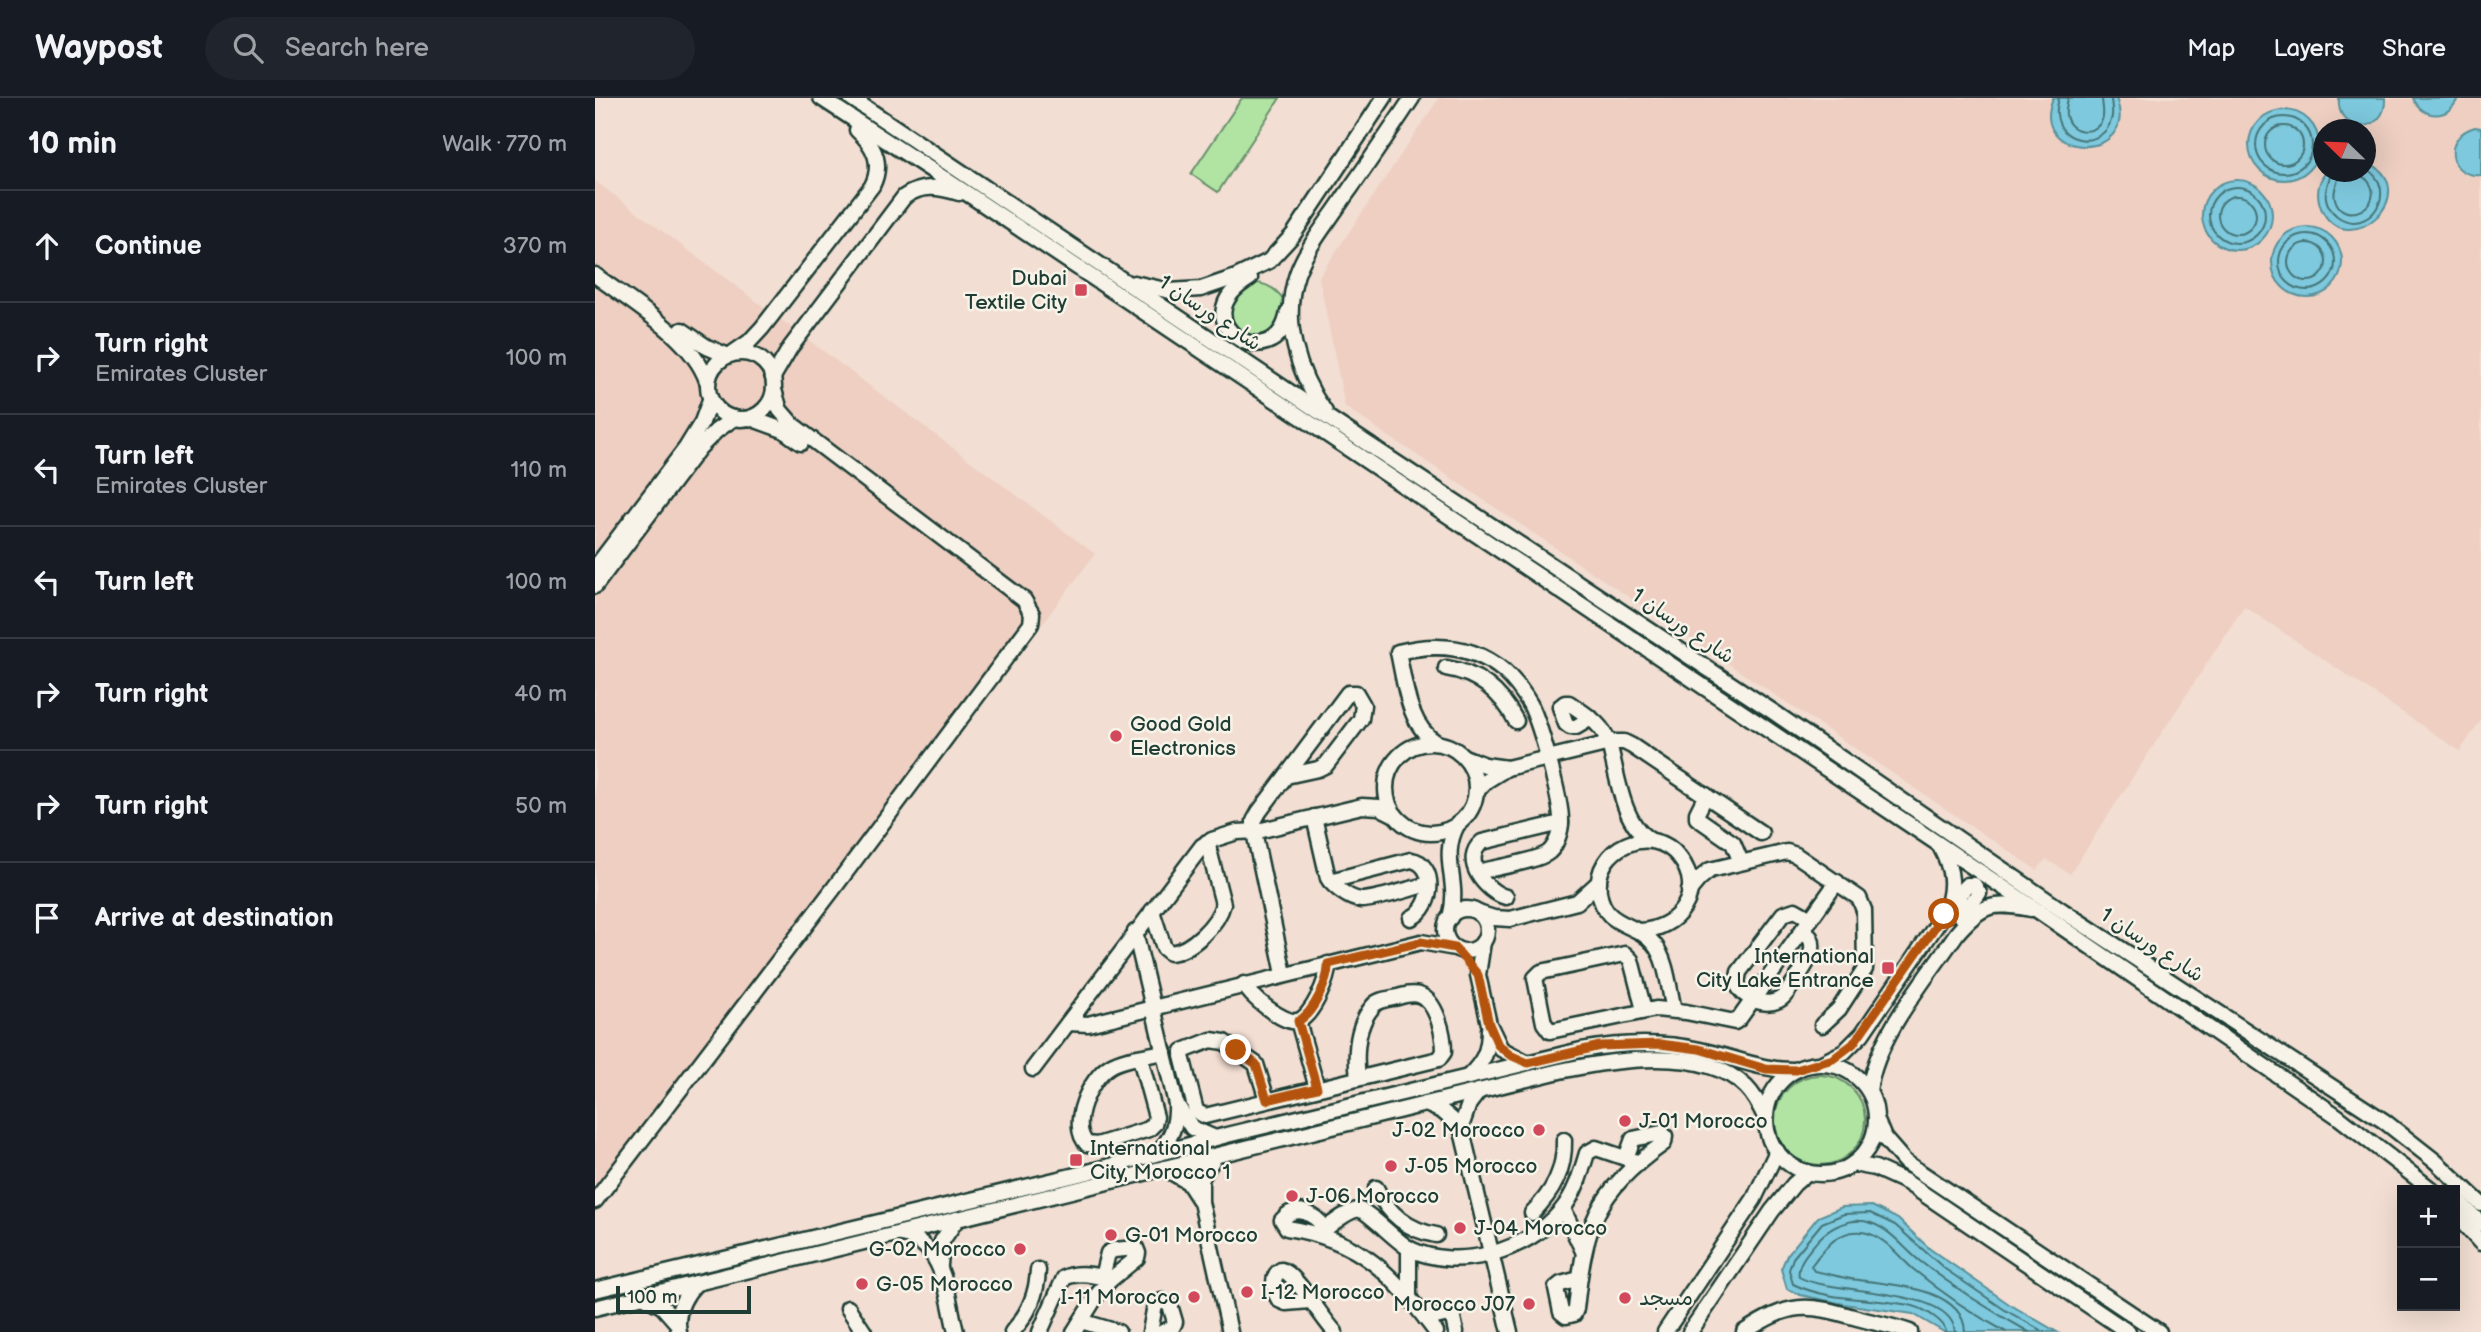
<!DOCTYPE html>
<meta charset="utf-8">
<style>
body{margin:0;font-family:"Balsamiq Sans","Playpen Sans Arabic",sans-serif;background:#20242c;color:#f1f3f6}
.controls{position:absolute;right:21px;bottom:21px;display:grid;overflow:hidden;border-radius:0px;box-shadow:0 7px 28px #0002}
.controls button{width:63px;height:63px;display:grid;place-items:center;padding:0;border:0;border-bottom:2px solid #363941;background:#171b24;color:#f1f3f6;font:35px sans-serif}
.compass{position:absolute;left:1718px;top:21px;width:63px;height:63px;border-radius:50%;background:#171b24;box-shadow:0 7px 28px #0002;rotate:293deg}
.scale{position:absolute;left:21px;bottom:18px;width:135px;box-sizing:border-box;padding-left:7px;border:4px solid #1f3d34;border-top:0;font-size:19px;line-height:24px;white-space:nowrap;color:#1f3d34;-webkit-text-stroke:5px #f7f3e8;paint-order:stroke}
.stop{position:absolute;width:21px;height:21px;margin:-16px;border:5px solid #b45309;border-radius:50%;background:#fff}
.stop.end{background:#b45309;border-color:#fff;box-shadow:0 2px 7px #0008}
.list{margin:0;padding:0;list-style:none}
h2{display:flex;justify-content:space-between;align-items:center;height:91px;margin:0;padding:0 28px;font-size:30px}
h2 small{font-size:23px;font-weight:400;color:#9ea1a6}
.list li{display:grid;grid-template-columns:46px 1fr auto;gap:21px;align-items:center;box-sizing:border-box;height:112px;padding:0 28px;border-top:2px solid #363941}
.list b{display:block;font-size:26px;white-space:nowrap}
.list p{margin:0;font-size:23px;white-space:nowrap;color:#9ea1a6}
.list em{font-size:23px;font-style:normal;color:#9ea1a6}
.icon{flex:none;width:38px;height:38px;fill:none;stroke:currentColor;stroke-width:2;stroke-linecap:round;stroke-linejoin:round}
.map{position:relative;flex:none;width:1886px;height:1234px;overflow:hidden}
header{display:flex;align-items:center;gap:42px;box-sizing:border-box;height:98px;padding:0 35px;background:#171b24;border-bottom:2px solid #363941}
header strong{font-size:33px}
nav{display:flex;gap:38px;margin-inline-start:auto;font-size:24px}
.search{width:490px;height:63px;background:#20242c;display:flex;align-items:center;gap:18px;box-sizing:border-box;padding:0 24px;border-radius:38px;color:#9ea1a6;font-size:26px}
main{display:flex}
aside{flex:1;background:#171b24}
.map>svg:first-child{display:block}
</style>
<header>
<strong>Waypost</strong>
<div class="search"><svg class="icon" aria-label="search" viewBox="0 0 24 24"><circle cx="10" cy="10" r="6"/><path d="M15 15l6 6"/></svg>Search here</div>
<nav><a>Map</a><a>Layers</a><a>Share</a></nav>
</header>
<main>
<aside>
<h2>10 min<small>Walk · 770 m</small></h2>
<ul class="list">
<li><svg class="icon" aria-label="ahead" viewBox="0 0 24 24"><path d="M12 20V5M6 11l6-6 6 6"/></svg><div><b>Continue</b></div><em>370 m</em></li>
<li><svg class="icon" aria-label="right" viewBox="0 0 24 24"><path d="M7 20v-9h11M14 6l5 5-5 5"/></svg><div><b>Turn right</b><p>Emirates Cluster</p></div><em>100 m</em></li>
<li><svg class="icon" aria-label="left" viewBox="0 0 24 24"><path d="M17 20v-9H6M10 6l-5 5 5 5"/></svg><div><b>Turn left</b><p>Emirates Cluster</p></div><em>110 m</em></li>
<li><svg class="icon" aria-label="left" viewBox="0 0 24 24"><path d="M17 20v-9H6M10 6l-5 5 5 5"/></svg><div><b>Turn left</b></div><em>100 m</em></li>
<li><svg class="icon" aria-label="right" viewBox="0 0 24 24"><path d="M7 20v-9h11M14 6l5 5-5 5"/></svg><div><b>Turn right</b></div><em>40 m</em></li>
<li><svg class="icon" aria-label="right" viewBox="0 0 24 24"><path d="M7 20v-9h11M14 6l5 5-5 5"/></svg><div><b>Turn right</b></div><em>50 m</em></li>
<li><svg class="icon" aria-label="arrive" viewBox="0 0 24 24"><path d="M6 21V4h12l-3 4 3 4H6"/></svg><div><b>Arrive at destination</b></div></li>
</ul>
</aside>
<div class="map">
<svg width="1886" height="1234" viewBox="0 0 1886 1234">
<rect width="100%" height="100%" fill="#f2ded2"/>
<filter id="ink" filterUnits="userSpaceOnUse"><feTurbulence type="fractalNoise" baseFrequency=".0143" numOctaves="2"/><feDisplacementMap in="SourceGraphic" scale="14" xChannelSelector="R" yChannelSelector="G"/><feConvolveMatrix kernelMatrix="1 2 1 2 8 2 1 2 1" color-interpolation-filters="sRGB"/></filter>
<g filter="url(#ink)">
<!-- built -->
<g fill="#eecfc2" fill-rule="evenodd">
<path d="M844,0h1042v622l-21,31 -216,-145 -174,268 -24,-15 -9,11 -692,-463 -26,-130zM1728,32h42v42h-42z"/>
<path d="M0,83l500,373 -500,659z"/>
</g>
<!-- green -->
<g fill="#b1e3a3" stroke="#68906c" stroke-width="2">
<path d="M647,0h38l-62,94 -27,-18z"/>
<path d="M659,185c16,0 37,14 30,34 -3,7 -14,16 -20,22l-9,1 -22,-12 -4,-24z"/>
<circle cx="1225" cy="1022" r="45"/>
</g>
<!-- water -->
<g fill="#7ec9de" stroke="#58919a" stroke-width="2">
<path d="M1458,0h63c25,65 -89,63 -63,0z"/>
<path d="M1744,0h46c2,38 -50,36 -46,0z"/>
<path d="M1818,0h45c-9,22 -35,22 -45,0z"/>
<circle cx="1689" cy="47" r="35"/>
<path d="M1880,29l6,1v47c-34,3 -39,-39 -6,-48z"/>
<path d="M1771,63c63,30 -20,104 -45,47 -5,-13 -3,-26 5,-36h39z"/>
<circle cx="1642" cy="117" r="35"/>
<circle cx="1712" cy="164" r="35"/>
<path d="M1277,1108l26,13 32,30 79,55 48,28h-113l-31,-18 -69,-10 -44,-9 -13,-6 -6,-20 6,-14 31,-38 24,-10z"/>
</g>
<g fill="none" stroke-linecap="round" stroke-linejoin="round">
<!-- shore -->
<g stroke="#457578" stroke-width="2">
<path d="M1464,0c-1,5 -3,11 -2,16 2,31 46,35 54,6 3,-7 0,-15 0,-22"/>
<path d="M1473,0c-1,6 -3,12 -2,17 3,21 34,21 37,1 1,-6 -1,-12 -1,-18"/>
<circle cx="1689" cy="47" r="28"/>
<circle cx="1689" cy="47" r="19"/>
<path d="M1736,74c-1,9 -7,16 -5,26 1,7 5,13 11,18 31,23 65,-27 28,-48"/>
<path d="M1745,74c-1,9 -8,17 -5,27 8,29 52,6 33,-18 -3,-4 -9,-6 -13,-9"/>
<circle cx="1642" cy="117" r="28"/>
<circle cx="1642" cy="117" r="19"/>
<circle cx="1712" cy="164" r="28"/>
<circle cx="1712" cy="164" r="19"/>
<path d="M1351,1234c-1,-11 -22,-23 -33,-26 -39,-9 -83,-4 -120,-22l-4,-14 4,-12 29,-35 22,-9 26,-1 25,12 50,44 60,41 39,22"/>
<path d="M1360,1234c-3,-46 -125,-37 -156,-55 -3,-14 11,-27 19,-37 12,-13 34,-24 53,-17 21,7 33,26 50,39 34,26 70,49 108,70"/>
<path d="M1370,1234c-1,-46 -81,-48 -114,-53 -12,-2 -25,-6 -37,-8l-3,-5c13,-18 30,-40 56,-33 19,5 32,24 46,36 28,23 61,46 93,63"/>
</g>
<defs>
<g id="minor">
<path d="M226,0l153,100 1063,712 300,206 95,74"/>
<path d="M256,0l479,321 442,292 291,200 321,210 51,40 46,43"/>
<path d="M0,177c37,28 97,62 112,106"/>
<path d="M655,180c-73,44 26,103 38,34"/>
<path d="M539,185l36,8 31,-2 35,-12 33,-16 24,-26 91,-137"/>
<path d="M87,232l25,17 19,8"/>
<circle cx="146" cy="288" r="33"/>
<path d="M138,255l16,-11 13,-14 110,-142c11,-22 3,-40 -15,-56"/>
<path d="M178,279l17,-29 114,-151c18,-13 35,-10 55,-4"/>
<path d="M730,314c-27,-38 -44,-91 -28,-138 10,-28 32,-53 48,-78 23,-32 45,-65 67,-98"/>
<path d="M155,320l33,12 18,13"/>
<path d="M0,470l91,-120 16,-26 8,-22"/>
<path d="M0,488l104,-138 17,-17 18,-13"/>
<path d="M851,570c32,5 55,24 70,53"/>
<path d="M996,620l-15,9h-6l-4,-3 -6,-17 5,-4h4c17,12 33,20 40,40 8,30 13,81 41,97"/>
<path d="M842,645c-29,-17 -32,-60 -39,-91 37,-9 75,-7 106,19 10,9 19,21 26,33 10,19 32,98 31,118 0,9 -5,24 -12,30 -10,9 -56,16 -71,20"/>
<circle cx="836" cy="690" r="45"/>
<path d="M869,659l21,8 22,3"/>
<path d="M881,694l10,-11 21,-13 107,-26h10l8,4 129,87"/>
<path d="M1111,697l-9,18v5l36,25 8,19"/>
<path d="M719,719l14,61c6,9 21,21 33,22 16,0 50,-12 68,-16"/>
<path d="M735,783l81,-21c25,3 24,47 0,58"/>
<path d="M1094,793l10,-12 11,-9 77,-18 9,3 63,43 5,12 1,59 -26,40 -17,16"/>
<path d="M911,799c-20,-5 -46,-37 -24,-55l79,-19"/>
<circle cx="871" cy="832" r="21"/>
<path d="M557,813l12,37 6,5c21,-2 48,-29 53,-49l-16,-62"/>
<path d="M883,815l16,5 16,1 67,-17 22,-20"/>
<path d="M1355,816l14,-26 3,-3h7l5,8 -17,24"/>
<path d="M855,820c11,-38 -11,-58 7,-93"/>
<path d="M1208,831c20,16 3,35 -8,52 -4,5 -8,13 -13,17 -15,11 -40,1 -45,-15l2,-11 44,-58 12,-4 16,9"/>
<path d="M1044,833c39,-1 68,-39 40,-74 -27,-35 -86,-10 -80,35 6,37 37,29 55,52 13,16 15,46 20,66"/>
<path d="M540,834l41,172c1,21 -5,33 -17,49"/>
<path d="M888,844l-5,33 11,49 12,25 27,14"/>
<path d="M689,876l-30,-142v-11l5,-9 89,-119h8l7,12 -2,14 -35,46 -8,4 -32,7"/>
<path d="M649,886c6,12 39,40 53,37 14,-2 32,-43 31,-57"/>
<path d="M1049,912l-13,-50 -6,-6 -84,18 -6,6 9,45 6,8 106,-22 30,3 49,10 4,-3 98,-137"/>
<path d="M703,923l19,67"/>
<path d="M473,925l20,1 333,-82 34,6"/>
<path d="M545,960l16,59 -2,7 -5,5 -52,16 -10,-1c-19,-19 3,-66 23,-78 14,-9 37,-10 54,-14"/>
<path d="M1227,965l22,-11 18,-18 82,-120c11,-25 9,-44 -4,-68"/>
<circle cx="1226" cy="1021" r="55"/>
<path d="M438,971l169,-223 10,-6 25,-8 21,-1 104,-25 17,1 16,8"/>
<path d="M874,978c15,-15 20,-25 20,-47"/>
<path d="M884,993l-10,13 -8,23 49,205"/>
<path d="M1274,993c7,-55 57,-112 88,-158 26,-30 36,-31 74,-24"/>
<path d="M672,1002l-11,-36 -32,-22 -13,-2 -28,11 -1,5 14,55 9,5 234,-57 5,-7c0,-17 -7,-51 -25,-57 -7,-2 -14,0 -21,2 -8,2 -20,2 -25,9 -17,20 -18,48 -15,72"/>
<path d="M831,1006l16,7 19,16"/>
<path d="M582,1007l15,23 23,10"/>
<path d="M1281,1021l8,19 21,24 254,170"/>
<path d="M620,1058l-14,23v23l29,130"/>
<path d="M1258,1066l22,4 31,14 222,150"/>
<path d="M569,1070l24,14 11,17"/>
<path d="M781,1090c12,26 32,42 60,47"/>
<path d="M1860,1100l26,26"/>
<path d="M0,1103l236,-309 200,-268 1,-10 -8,-14 -231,-175 -13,-15 -6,-20"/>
<path d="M968,1111l21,44"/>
<path d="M937,1115c21,-21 33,-43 32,-73"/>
<path d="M1860,1116l26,29"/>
<path d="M731,1131c-11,-14 -29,-27 -44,-9l5,8c74,11 106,47 149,104"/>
<path d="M306,1136c44,9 46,62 55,98"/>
<path d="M724,1136c8,-6 31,-26 41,-24 9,2 37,32 50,39 48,23 118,2 151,-38 14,-17 20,-38 26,-58l9,-5 41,14"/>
<path d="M814,1150v48"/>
<path d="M345,1167l2,-24 15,-22"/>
<path d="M984,1181l-18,5 -5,4 5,24 5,4 8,-2 2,-5c9,-83 18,-116 88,-166l1,-7 -4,-3 -28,6 -7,19"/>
<path d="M0,1192l493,-118 139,-37 354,-85c39,-7 79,-9 119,0 33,7 62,21 96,20"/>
<path d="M48,1198l19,10 15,17"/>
<path d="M715,1203l-24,2 -7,-3c-5,-8 -9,-24 2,-30 14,2 41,49 54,62"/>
<path d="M0,1210l965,-237c51,-11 144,-26 186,16 9,9 15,21 20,32"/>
<path d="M253,1210l16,24"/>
<path d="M831,1221l23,-5 4,4 3,14"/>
<path d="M486,1223l37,11"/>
<path d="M84,1234c-4,-19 4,-35 17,-49"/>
<path d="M417,1234c17,-18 25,-38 26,-62"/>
<path d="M445,1234l24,-54c13,-7 33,-3 46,2"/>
<path d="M479,1234l23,-37 13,-15 27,-22 1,-5 -2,-5 -22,2 -6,3 -6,24"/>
<path d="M555,1234l5,-27 7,-4 8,4 5,17 -3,6 -9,4"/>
<path d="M1070,1234l89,-133 23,-48"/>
<path d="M1095,1234l82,-121 22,-27 14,-12"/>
<path d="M1149,1234c46,-30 62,-29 113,-14 18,5 36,8 53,14"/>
</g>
</defs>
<!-- minor casing -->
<use href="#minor" stroke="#1f3d34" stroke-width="19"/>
<!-- minor -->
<use href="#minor" stroke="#f7f3e8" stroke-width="14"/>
</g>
</g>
<g fill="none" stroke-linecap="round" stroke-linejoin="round" filter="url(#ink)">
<!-- route -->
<path stroke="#b45309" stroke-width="9" d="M641,952l20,14 11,36 50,-12 -19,-67c15,-7 31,-41 30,-57l93,-22 34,6 23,27 11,49 9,21 12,10 18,8 72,-17 60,-2 39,5 67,20 30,1 37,-11 20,-15 91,-130"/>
</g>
<!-- markers -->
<g fill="#d1495b" stroke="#f7f3e8" stroke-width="2.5">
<rect x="479" y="185" width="14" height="14" rx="3.5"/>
<circle cx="521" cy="638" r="7"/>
<rect x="1286" y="863" width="14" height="14" rx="3.5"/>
<circle cx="1030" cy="1023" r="7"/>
<circle cx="944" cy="1032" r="7"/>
<rect x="474" y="1055" width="14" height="14" rx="3.5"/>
<circle cx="796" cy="1068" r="7"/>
<circle cx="697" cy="1098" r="7"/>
<circle cx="865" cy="1130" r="7"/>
<circle cx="516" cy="1137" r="7"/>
<circle cx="425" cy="1151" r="7"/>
<circle cx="267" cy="1186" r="7"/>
<circle cx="652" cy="1194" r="7"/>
<circle cx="599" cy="1199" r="7"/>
<circle cx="1030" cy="1200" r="7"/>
<circle cx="934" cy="1206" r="7"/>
</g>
<g text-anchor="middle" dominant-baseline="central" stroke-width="5" stroke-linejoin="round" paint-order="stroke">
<!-- poi labels -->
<g font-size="21" fill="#1f3d34" stroke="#f7f3e8" text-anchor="start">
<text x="472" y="180" text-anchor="end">Dubai<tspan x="472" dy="24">Textile City</tspan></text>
<text x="535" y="626">Good Gold<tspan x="535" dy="24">Electronics</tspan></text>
<text x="1279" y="858" text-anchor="end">International<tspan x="1279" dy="24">City Lake Entrance</tspan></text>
<text x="1044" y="1023">J-01 Morocco</text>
<text x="930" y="1032" text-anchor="end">J-02 Morocco</text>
<text x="495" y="1050">International<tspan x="495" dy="24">City, Morocco 1</tspan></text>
<text x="810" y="1068">J-05 Morocco</text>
<text x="711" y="1098">J-06 Morocco</text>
<text x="879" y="1130">J-04 Morocco</text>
<text x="530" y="1137">G-01 Morocco</text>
<text x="411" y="1151" text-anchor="end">G-02 Morocco</text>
<text x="281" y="1186">G-05 Morocco</text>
<text x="666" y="1194">I-12 Morocco</text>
<text x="585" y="1199" text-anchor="end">I-11 Morocco</text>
<text x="1044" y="1200">مسجد</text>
<text x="920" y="1206" text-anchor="end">Morocco J07</text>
</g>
<!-- street labels -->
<g font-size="21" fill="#1f3d34" stroke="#f7f3e8">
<text transform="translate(615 215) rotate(34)">شارع ورسان 1</text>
<text transform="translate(1088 528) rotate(34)">شارع ورسان 1</text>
<text transform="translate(1557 847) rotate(33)">شارع ورسان 1</text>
</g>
</g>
</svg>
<div class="controls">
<button>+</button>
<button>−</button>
</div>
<svg class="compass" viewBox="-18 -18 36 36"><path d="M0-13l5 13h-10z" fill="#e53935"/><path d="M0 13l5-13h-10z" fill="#9ea1a6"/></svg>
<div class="scale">100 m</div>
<div class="stop" style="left:1349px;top:816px"></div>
<div class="stop end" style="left:641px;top:952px"></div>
</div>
</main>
